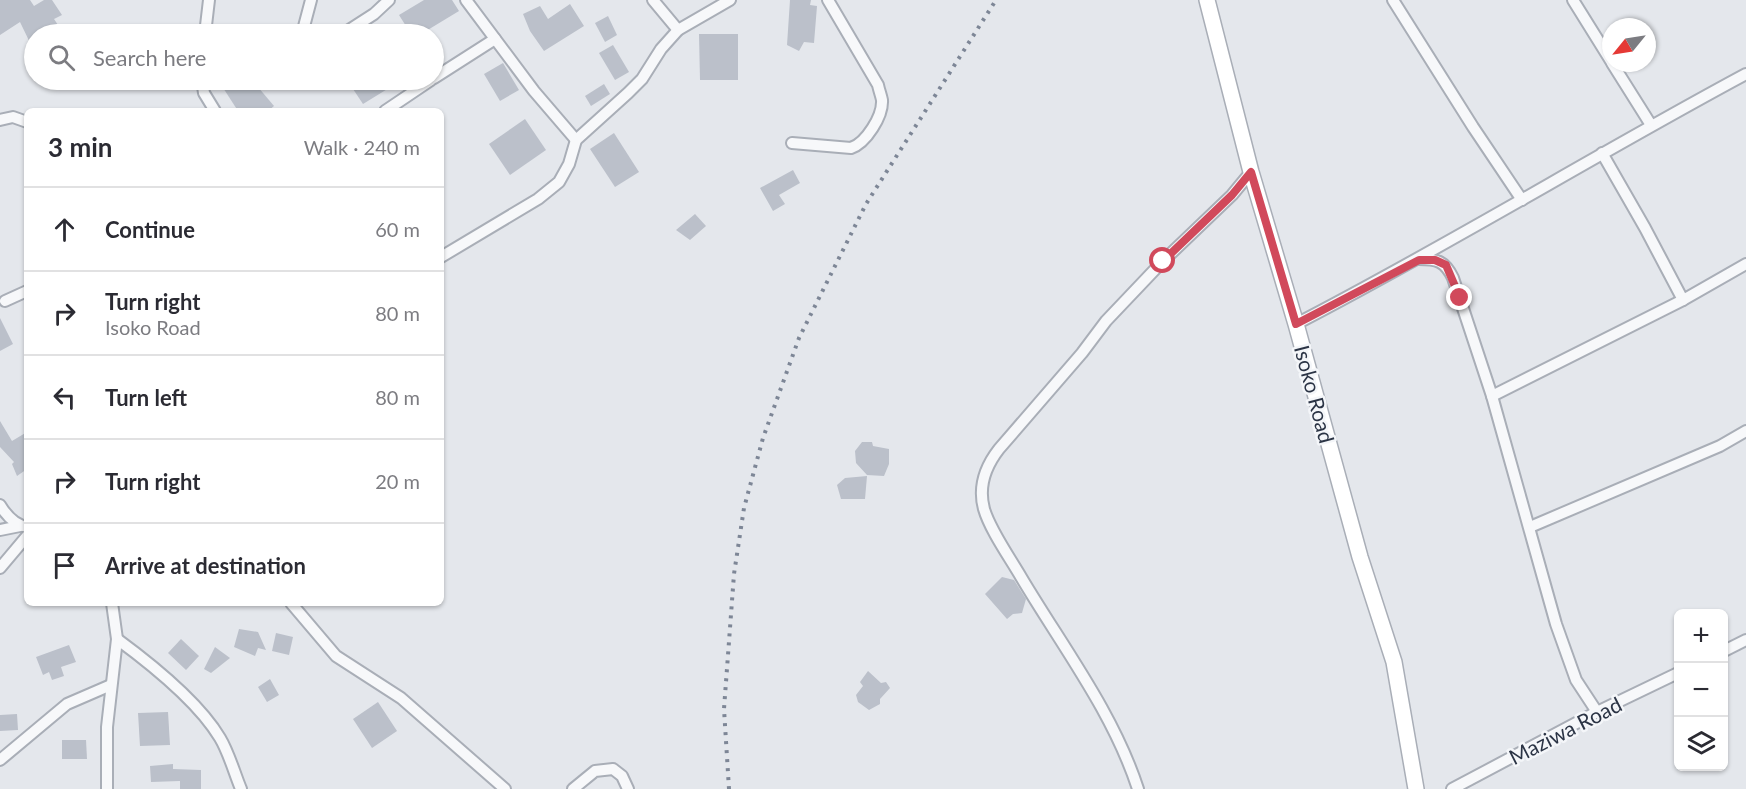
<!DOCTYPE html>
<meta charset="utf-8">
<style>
body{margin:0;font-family:Lato,sans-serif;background:#f2f2f3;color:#2b2b33}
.controls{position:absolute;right:18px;bottom:18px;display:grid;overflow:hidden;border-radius:9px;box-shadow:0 2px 4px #0004}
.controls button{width:54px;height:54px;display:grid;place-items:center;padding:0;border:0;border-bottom:2px solid #e1e1e2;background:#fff;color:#2b2b33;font:30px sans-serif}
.compass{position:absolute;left:1602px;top:18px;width:54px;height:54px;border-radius:50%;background:#fff;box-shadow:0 2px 4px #0004;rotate:240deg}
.stop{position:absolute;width:18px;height:18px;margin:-14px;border:4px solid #d1495b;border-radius:50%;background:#fff}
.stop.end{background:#d1495b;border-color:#fff;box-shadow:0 2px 6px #0008}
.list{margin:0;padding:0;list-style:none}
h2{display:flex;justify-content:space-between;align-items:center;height:78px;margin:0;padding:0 24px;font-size:26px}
h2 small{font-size:20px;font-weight:400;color:#7c7c81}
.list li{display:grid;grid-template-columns:39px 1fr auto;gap:18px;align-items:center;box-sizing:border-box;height:84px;padding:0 24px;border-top:2px solid #e1e1e2}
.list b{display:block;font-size:22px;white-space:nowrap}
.list p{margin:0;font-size:20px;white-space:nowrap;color:#7c7c81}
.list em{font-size:20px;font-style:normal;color:#7c7c81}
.icon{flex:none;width:33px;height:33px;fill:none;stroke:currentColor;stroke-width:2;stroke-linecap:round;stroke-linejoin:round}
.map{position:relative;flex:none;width:1746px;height:789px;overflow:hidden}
.search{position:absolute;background:#fff;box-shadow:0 2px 4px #0004;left:24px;top:24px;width:420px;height:66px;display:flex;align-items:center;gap:15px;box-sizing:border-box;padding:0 21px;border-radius:33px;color:#7c7c81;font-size:22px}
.panel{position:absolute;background:#fff;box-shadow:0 2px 4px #0004;left:24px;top:108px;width:420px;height:498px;border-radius:9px}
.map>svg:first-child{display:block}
</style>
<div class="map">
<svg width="1746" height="789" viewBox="0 0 1746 789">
<rect width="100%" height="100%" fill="#e4e7ec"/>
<!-- building -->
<g fill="#bbc0ca">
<path d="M0,0h30l4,6 10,-6h8l10,15 -8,4 10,15h-30v17l-14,-29 -20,13z"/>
<path d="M424,0h28l7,11 -33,20 2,3h-17l-12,-19z"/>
<path d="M790,0h21l-1,5 7,1 -3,37 -10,-1 -5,9 -12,-6z"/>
<path d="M570,4l14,22 -40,25 -14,-20 -7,-17 17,-8 8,13z"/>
<path d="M608,16l9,19 -12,7 -10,-19z"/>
<path d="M699,34h39v46h-38z"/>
<path d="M613,45l16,27 -14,8 -16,-27z"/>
<path d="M503,63l16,27 -19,11 -16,-27z"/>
<path d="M218,80h34l22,26 -6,5h-30z"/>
<path d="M347,80h55l-39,24z"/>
<path d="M604,84l6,10 -19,12 -6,-10z"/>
<path d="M525,119l21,31 -36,25 -21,-31z"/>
<path d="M614,133l25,39 -24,15 -25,-38z"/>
<path d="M793,170l7,13 -21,12 6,9 -12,7 -13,-23z"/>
<path d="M695,214l11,12 -16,14 -14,-10z"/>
<path d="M0,318l13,26 -13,7z"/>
<path d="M0,421l12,20 15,-9v37l-10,7 -5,-12 2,-2 -14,-15z"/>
<path d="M862,442h10l1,4 16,3v15l-5,12 -17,-1 -11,-12 -1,-12z"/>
<path d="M867,476l-2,23h-24l-4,-14 8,-7z"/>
<path d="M1002,577l12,3 12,19 -4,14 -9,1 -6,5 -22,-25z"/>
<path d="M239,629l19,3 8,18 -8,-2 -3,8 -21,-9z"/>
<path d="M276,633l17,4 -4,18 -17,-4z"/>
<path d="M181,639l18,17 -13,14 -18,-17z"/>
<path d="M69,645l7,17 -15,5 3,9 -12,4 -3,-8 -6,3 -7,-18z"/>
<path d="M215,647l15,11 -19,15 -7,-4z"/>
<path d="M868,671l13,12 5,-1 4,6 -10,11v5l-11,6 -11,-8 -2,-7 7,-9 -3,-4z"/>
<path d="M270,679l9,16 -12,7 -9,-15z"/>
<path d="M378,702l19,29 -25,17 -19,-29z"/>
<path d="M168,712l2,33 -30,1 -2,-33z"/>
<path d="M17,714l1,16 -18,1v-16z"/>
<path d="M62,740h24l1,19h-25z"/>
<path d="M173,764v5l28,1v19h-21v-8l-29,1 -1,-16z"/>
</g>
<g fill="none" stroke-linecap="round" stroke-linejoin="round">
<defs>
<g id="street">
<path d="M466,0l68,91 42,49"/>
<path d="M653,0l25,30"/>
<path d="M1393,0l80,127 49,73"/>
<path d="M1573,0l38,61"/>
<path d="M205,34l4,-34"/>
<path d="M302,34l9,-34"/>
<path d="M343,34l31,-20 15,-14"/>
<path d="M1612,63l39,62"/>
<path d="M434,78l61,-39"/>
<path d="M202,80l2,13 11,18"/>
<path d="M292,81l1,-1"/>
<path d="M385,111l46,-31"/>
<path d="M0,120l13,-3 14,5"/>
<path d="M792,143l59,5c15,-5 32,-32 31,-48 -1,-5 -3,-10 -4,-15l-50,-85"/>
<path d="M1602,153l43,75 38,72"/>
<path d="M441,257l97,-58 21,-17 10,-18 7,-24 52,-47 14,-14 19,-30 17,-19 52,-30"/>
<path d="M1419,259c18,0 26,2 34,19l39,118 64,228 20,56 21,32"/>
<path d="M5,301l22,-10"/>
<path d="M1296,324c153,-79 299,-169 450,-250"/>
<path d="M1492,396l191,-96 63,-36"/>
<path d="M0,505c6,10 15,20 27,22"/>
<path d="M1530,527l190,-81 26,-15"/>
<path d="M0,530l20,-4"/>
<path d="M0,568l27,-32"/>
<path d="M291,603l45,53 65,42 104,91"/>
<path d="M117,639c34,25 81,62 103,99 9,15 14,34 21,51"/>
<path d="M1724,651l22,-11"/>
<path d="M0,760l67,-56 44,-19"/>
<path d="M107,789v-62l10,-88 -5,-36"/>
<path d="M573,789l22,-18 18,-2 9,7 6,13"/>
<path d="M1138,789c-25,-77 -76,-143 -117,-212 -11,-19 -31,-47 -37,-68 -6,-22 1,-42 15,-60l83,-96 24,-32 57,-60 69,-66 19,-23"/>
<path d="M1452,789l145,-77 81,-39"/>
</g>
<path id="secondary" d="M1207,0l44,172 45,152 64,233 34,105 22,127"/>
</defs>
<!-- street casing -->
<use href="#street" stroke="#a9aeb7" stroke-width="14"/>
<!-- secondary casing -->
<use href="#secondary" stroke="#a9aeb7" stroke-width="18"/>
<!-- street -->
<use href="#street" stroke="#f7f8fa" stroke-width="10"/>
<!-- secondary -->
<use href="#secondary" stroke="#fff" stroke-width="15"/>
<!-- rail -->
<path stroke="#7d8696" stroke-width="4" stroke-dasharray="3 6" stroke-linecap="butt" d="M729,789l-5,-80 10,-135 10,-66 19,-70 36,-100 67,-134 130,-204"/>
</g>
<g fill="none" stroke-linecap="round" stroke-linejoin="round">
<!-- route -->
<path stroke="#d1495b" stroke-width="8" d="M1163,261l69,-66 19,-23 45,152 123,-64h16l11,5 14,33"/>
</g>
<g text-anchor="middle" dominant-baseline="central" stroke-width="5" stroke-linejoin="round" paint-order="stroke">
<!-- street labels -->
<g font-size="21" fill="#2b3445" stroke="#f4f6f9">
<text transform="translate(1315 394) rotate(75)">Isoko Road</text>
<text transform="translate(1565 730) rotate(-27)">Maziwa Road</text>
</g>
</g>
</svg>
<div class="controls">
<button>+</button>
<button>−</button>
<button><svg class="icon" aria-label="layers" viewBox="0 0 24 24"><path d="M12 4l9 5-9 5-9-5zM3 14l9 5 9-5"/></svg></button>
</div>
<svg class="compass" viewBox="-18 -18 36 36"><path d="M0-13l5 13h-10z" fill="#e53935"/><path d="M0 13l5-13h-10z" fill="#7c7c81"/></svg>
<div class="stop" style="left:1163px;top:261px"></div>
<div class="stop end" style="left:1460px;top:298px"></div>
<div class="search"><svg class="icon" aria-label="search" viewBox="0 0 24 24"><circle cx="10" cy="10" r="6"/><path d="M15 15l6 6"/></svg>Search here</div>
<section class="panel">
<h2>3 min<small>Walk · 240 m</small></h2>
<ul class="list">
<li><svg class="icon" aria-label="ahead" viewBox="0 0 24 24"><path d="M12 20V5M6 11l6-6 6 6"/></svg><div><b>Continue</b></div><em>60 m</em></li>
<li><svg class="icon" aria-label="right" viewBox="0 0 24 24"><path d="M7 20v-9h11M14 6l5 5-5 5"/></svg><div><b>Turn right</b><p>Isoko Road</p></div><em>80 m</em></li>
<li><svg class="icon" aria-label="left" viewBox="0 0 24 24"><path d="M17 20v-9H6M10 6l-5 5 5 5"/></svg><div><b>Turn left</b></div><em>80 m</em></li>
<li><svg class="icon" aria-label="right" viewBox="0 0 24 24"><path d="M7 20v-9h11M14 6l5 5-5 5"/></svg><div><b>Turn right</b></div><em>20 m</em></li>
<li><svg class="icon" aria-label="arrive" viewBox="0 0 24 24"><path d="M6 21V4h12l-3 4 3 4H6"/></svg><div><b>Arrive at destination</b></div></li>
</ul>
</section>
</div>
